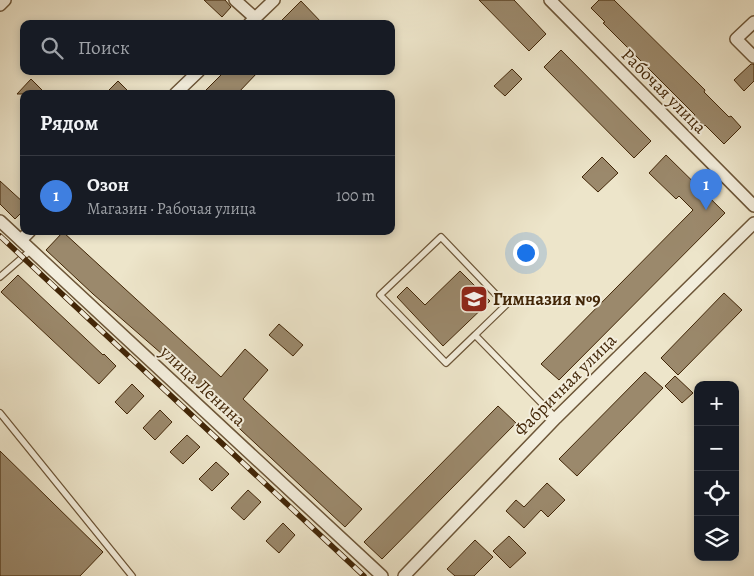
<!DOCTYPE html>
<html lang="ru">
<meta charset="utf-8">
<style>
body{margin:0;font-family:Alegreya,serif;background:#20242c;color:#f1f3f6}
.controls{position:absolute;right:15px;bottom:15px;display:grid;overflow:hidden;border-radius:10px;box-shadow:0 2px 8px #0003}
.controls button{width:45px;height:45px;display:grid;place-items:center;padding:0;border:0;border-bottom:1px solid #363941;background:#171b24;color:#f1f3f6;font:25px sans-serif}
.you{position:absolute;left:525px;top:252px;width:18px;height:18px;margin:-12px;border:4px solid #fff;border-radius:50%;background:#1a73e8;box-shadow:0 0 0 8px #1a73e833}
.badge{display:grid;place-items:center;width:32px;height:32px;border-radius:50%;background:#0b8043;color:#fff;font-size:16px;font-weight:700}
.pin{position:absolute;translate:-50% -41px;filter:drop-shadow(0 1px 2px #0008)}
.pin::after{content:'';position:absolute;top:26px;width:18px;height:15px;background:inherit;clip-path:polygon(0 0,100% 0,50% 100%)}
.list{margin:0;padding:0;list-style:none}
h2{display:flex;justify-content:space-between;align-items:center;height:65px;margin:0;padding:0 20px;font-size:21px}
h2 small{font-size:16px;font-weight:400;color:#9ea1a6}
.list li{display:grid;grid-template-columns:32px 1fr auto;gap:15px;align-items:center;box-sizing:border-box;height:80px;padding:0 20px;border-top:1px solid #363941}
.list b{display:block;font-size:19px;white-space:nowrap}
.list p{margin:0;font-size:16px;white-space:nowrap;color:#9ea1a6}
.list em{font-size:16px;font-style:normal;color:#9ea1a6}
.icon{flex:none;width:28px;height:28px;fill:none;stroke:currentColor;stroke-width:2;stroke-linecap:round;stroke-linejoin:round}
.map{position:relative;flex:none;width:754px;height:576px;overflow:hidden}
.search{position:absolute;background:#171b24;box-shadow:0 2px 8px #0003;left:20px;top:20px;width:375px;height:55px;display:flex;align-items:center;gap:12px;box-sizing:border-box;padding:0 18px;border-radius:10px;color:#9ea1a6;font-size:19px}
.panel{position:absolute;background:#171b24;box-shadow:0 2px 8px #0003;left:20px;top:90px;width:375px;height:145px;border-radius:10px}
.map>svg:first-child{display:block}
</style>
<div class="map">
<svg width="754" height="576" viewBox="0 0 754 576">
<rect width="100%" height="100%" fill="#ede5ca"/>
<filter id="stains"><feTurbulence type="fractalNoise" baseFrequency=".004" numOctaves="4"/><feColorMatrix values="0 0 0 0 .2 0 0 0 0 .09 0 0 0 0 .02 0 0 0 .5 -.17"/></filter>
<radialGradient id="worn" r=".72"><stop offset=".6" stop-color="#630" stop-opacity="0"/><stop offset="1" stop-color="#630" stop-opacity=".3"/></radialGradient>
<!-- building -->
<g fill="#9b896c" stroke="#422607">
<path d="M204,0h21l6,7 -9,10z"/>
<path d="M479,0h35l32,34 -17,17z"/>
<path d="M599,0h15l91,90 -1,2 25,25 2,-1 10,11 -17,17 -19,-19 -1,1 -10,-10 1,-1 -92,-92 2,-1 -14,-14z"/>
<path d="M301,1l22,23h-45z"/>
<path d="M561,50l90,91 -17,17 -90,-91z"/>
<path d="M751,64h3v17l-10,10 -10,-11z"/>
<path d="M512,69l10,10 -17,17 -11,-10z"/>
<path d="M225,71h34l-22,23h-35z"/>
<path d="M31,79l15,15h-29z"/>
<path d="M118,81l13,13h-26z"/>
<path d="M666,155l59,58 -166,167 -18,-16 152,-154 -14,-14 -3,3 -27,-26z"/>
<path d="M602,157l16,16 -20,19 -16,-15z"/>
<path d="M0,181l24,22v7l-9,9 -15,-15z"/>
<path d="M63,232l158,145 24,-28 23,21 -25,29 119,110 -17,18 -104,-97 -79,-76 -69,-60 -47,-44z"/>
<path d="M460,271l30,30 -47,45 -46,-49 10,-10 18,18z"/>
<path d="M18,275l85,80 1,-1 12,12 -17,18 -98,-92z"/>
<path d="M724,293l18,17 -64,65 -17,-17z"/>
<path d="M279,324l24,21 -10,11 -24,-21z"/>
<path d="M645,372l18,16 -86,88 -18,-17z"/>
<path d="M675,376l18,17 -11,10 -17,-17z"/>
<path d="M132,384l12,12 -17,18 -12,-12z"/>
<path d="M498,406l18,17 -134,136 -18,-17z"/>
<path d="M160,410l12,12 -17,18 -12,-12z"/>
<path d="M187,435l13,12 -17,17 -13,-12z"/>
<path d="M0,451l103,101 -23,24h-80z"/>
<path d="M216,462l13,12 -17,17 -13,-12z"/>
<path d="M547,483l18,17 -17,17 -7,-7 -17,18 -18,-17 10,-11 8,7z"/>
<path d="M248,490l13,12 -17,18 -13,-12z"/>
<path d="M283,523l12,12 -16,18 -13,-12z"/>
<path d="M509,536l17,17 -16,15 -17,-17z"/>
<path d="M475,540l18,17 -19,19h-19l-8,-7z"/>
</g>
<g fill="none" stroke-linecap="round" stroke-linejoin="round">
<defs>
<g id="lane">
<path d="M0,277l31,-27"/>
<path d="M475,335l31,-30 -65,-68 -61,58 66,68 29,-28 81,83"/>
<path d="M0,413l132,163"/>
</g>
<g id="street">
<path d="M235,0l20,18"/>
<path d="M550,0l204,206"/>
<path d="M0,5l5,-5"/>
<path d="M754,22l-18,17 18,18"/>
<path d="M249,24l25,-24"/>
<path d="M175,94l24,-23"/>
<path d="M0,221l382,355"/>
<path d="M21,240l9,-9"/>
<path d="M404,576l152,-158 198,-195"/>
</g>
</defs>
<!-- lane casing -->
<use href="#lane" stroke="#6d5638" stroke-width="8"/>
<!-- street casing -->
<use href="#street" stroke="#6d5638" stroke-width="14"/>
<!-- lane -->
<use href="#lane" stroke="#f3eedd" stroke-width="5.5"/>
<!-- street -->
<use href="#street" stroke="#f3eedd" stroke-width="11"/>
<defs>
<path id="rail" d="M0,236l364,340"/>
</defs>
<!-- rail casing -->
<use href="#rail" stroke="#422607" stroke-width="5.5"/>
<!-- rail -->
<use href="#rail" stroke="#f3eedd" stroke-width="4" stroke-dasharray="11" stroke-linecap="butt"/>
</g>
<!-- icons -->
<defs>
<symbol id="school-square" viewBox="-11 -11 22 22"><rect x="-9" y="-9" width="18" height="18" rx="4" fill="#8f2418" stroke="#f3eedd"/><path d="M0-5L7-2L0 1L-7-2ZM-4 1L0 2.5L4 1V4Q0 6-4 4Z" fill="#fff"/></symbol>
</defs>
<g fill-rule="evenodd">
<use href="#school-square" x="458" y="283" width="32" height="32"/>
</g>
<g text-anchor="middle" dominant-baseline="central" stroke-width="4" stroke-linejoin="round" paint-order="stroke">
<!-- street labels -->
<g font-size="18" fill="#422607" stroke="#f3eedd">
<text transform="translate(664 91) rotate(45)">Рабочая улица</text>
<text transform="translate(565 385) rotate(-45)">Фабричная улица</text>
<text transform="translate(203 386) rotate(43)">улица Ленина</text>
</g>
<!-- poi labels -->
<g font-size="18" font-weight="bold" fill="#422607" stroke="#f3eedd" text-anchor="start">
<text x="493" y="299">Гимназия №9</text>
</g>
</g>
<rect width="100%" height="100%" filter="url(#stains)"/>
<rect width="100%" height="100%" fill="url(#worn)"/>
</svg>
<div class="controls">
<button>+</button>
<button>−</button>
<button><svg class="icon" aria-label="locate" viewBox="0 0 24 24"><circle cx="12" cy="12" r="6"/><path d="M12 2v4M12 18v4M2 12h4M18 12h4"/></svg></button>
<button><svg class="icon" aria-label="layers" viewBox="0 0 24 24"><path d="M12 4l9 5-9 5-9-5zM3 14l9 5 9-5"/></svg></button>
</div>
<div class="you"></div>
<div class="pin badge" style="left:706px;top:210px;background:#3f7fe0">1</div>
<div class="search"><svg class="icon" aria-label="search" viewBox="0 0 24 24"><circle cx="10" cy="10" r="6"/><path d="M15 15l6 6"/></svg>Поиск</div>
<section class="panel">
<h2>Рядом<small></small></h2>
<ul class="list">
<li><span class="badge" style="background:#3f7fe0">1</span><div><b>Озон</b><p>Магазин · Рабочая улица</p></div><em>100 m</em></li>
</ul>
</section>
</div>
